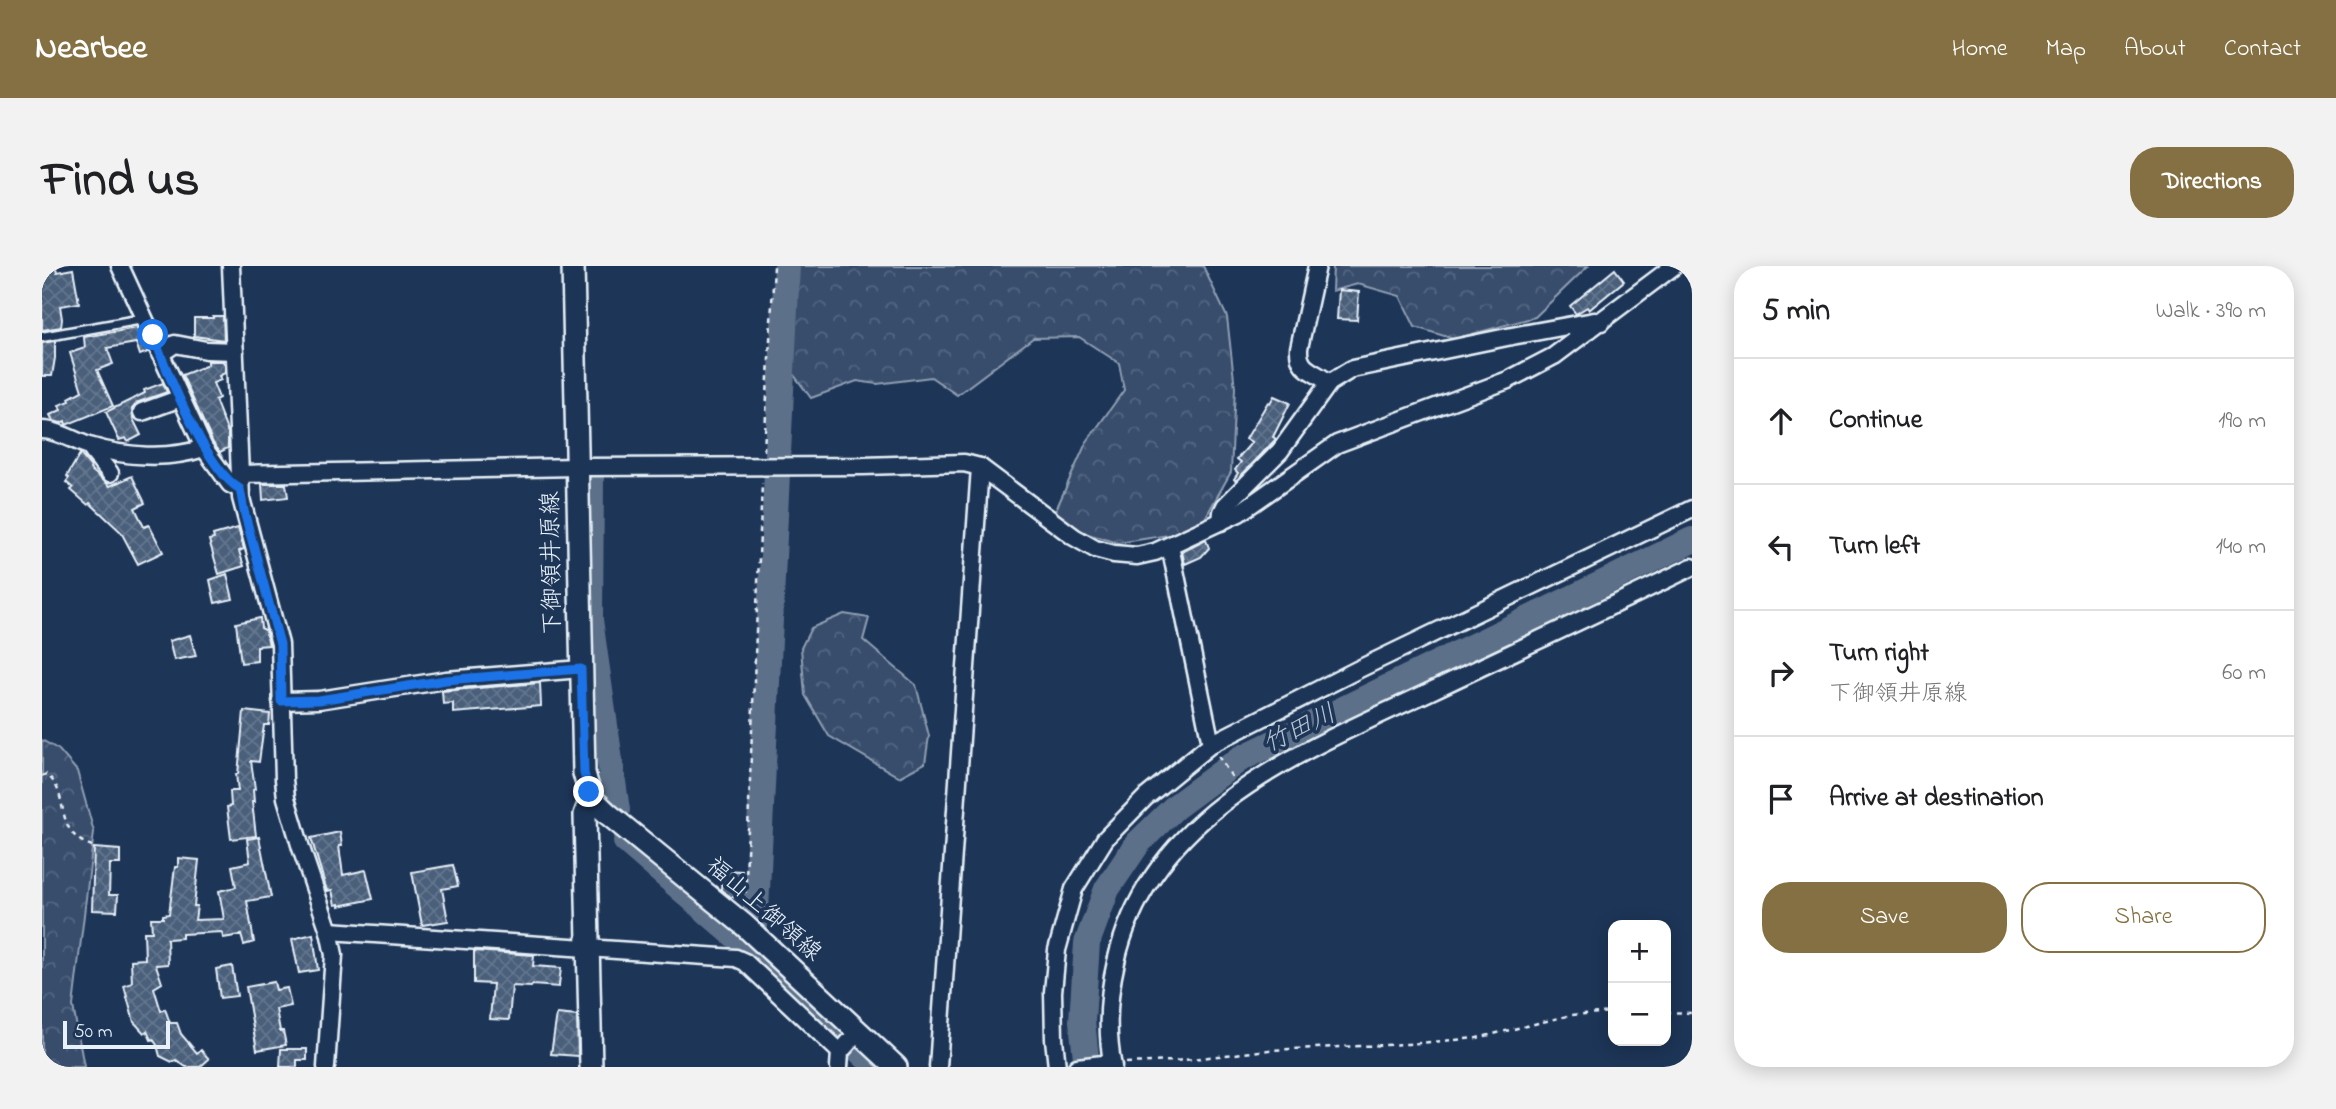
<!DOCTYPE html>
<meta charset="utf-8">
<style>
body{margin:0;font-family:"Indie Flower","Klee One",sans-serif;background:#f2f2f2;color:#202124}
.controls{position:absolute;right:21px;bottom:21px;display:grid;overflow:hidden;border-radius:14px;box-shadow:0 4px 18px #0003}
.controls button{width:63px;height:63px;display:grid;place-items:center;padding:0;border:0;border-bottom:2px solid #e0e0e0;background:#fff;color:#202124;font:35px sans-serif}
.scale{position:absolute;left:21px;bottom:18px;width:107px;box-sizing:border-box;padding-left:7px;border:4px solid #e8f1f8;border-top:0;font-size:19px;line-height:24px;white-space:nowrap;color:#e8f1f8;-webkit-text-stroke:5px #1d3557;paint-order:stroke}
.stop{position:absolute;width:21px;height:21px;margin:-16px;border:5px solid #1a73e8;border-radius:50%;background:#fff}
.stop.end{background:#1a73e8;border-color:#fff;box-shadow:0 2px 7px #0008}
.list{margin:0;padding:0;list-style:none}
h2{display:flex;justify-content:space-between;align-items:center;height:91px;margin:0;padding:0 28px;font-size:30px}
h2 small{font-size:23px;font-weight:400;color:#757577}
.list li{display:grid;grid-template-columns:46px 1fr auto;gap:21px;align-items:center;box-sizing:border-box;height:126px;padding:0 28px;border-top:2px solid #e0e0e0}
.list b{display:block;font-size:26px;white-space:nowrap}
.list p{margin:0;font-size:23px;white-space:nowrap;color:#757577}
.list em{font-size:23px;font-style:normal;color:#757577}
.actions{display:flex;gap:14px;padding:21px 28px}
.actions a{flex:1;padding:16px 0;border:2px solid #847042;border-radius:28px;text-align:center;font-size:24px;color:#847042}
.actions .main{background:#847042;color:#fff}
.icon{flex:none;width:38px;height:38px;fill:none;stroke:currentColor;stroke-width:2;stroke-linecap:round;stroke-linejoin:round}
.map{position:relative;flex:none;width:1650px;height:801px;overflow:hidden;border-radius:28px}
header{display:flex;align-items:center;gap:42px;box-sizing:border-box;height:98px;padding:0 35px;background:#847042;color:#fff}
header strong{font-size:33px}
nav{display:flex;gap:38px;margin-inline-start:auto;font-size:24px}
.intro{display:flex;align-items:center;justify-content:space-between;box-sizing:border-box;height:168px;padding:0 42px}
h1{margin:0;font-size:49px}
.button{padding:18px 32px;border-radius:28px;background:#847042;color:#fff;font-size:24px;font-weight:700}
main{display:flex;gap:42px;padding:0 42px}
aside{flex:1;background:#fff;border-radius:28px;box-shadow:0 4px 18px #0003}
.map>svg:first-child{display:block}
</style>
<header>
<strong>Nearbee</strong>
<nav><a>Home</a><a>Map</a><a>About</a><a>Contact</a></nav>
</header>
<div class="intro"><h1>Find us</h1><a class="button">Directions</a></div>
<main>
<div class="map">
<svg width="1650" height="801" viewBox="0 0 1650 801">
<defs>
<pattern id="forest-crowns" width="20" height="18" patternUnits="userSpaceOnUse" patternTransform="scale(1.75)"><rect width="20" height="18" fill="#374d6c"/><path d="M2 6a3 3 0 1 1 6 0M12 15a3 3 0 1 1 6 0" fill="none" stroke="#546782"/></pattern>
<pattern id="building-cross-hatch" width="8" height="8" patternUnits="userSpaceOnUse" patternTransform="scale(1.75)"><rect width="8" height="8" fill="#495e7a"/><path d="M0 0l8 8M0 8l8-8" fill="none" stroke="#63768e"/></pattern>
</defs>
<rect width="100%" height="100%" fill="#1d3557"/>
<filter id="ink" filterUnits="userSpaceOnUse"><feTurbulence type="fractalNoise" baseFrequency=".0143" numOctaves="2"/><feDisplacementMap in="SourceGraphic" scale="14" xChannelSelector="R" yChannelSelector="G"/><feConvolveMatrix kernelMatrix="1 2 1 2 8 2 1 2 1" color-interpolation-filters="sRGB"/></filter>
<g filter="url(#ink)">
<!-- forest -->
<g fill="url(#forest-crowns)" stroke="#909fb2" stroke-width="2">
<path d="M755,0h406l24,51 8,71 -4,84 -27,48 -35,15 -51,8 -40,-12 -24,-17 32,-71 38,-53 -5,-27 -40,-26 -46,1 -76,57 -26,-18 -54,7 -20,-3 -46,17 -20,-27z"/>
<path d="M1291,0h255l-53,51 -81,22 -39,-12 -15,-31 -42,-12 -26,7z"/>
<path d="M802,348l25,4 -6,22 53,45 13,51 -4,27 -26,14 -70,-41 -24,-41 -4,-47 10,-20z"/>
<path d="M0,474l17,10 18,21 17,61 -21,174 11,61h-42z"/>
</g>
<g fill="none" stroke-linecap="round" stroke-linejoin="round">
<!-- river -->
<g stroke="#5d7089" stroke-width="26">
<path d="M549,213l-1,141 27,190"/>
<path d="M584,575l128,111 123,115"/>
<path d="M712,686l33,-686"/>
<path d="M1045,801l-5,-46 5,-78 20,-54 31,-46 37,-36 65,-48 452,-219"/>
</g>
</g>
<!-- building -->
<g fill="url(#building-cross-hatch)" stroke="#e8f1f8" stroke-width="2">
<path d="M14,2l1,4 16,-3 6,34 -19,3 2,13 -1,8 -19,3v-60z"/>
<path d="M1573,3l9,12 -35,29 -2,-3 -11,7 -6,-8z"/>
<path d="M1297,24l20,2 -2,28 -20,-1z"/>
<path d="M171,50h10l1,24 -30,-4v-18h19z"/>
<path d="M95,62l11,24 -8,3 -4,-12 -29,5 6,16 -16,6 16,36 -47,19 -1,-4 -4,2 -8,-2 -3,-6 11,-5 -2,-5 11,-4 -1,-3 13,-7 -12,-38 15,-5 -1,-11z"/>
<path d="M13,75v17l-3,18h-10v-33z"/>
<path d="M166,95h15l2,4v8l-6,3 2,4 -8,3 6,15 -4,2 13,33v15l-8,4 -7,-9 -31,-68 26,-10z"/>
<path d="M121,117l4,9 -29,10 -6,7 1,10 8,16 -13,7 -2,-4 -7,2 -13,-28 39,-19 -1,-3z"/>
<path d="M1232,130l16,7 -17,34 3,2 -40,42 -2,-2 4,-6 -3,-3 6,-8 -4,-3 15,-17 -6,-3 22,-37 2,1z"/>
<path d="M38,188l11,13 -1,2 20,17 22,-10 13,27 -10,5 9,19 5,-2 14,27 -25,12 -17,-32 -31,-29 -2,2 -17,-15 2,-2 -7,-6 3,-4 -2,-2z"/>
<path d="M220,218h24l2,13 -25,3z"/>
<path d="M196,262l6,21 -5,2 5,15 -25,8 -10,-34 5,-1 -1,-4z"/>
<path d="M1164,274l3,8 -8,9 -16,7 -3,-12z"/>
<path d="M185,308l6,25 -18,4 -5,-23z"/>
<path d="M218,352l1,10 4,2 4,15 -12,1v15l-16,2 -5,-40z"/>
<path d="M148,369l6,21 -22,4 -5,-19z"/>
<path d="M498,417l1,23 -88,7v-10l-10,1 -1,-13z"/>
<path d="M202,445l26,3 -1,11h-5l-5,37 -8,-1 4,28 -2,1 1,12h-2l4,34 -25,3 -4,-32 4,-1 -1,-15h8l-2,-17h2z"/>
<path d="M298,566l2,14h-3l4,29 23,-5 7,29 -34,7v-2l-4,1 -3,-15 -5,1 -16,-53z"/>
<path d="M217,571l12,60 -24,4 7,41 -10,3 -3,-10 -18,3 -1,-6 -40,2v4l-15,1 1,25 -12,1 6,18 -8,5 7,23 4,-2 5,14h7l4,11 16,19 4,-3 8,9 -9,8h-14l-10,-7 -4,2 -12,-6 -3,-11 -4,-6 -2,1 -4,-9 -3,2 -10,-11 -10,-36 8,-3 -1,-23 14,-1 -1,-27h8l-1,-14h12v-3l6,-1 6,-47h3v-9l21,2 -5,46h3l-2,14 29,-1 -5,-28 17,-4 -4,-21 18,-4 -3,-23z"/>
<path d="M52,582l26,2v14h-10l-1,31h9l-1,16 -25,-1z"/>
<path d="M411,599l5,21 -16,3 6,32 -26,4 -10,-53z"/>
<path d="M680,604l20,1 -2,27 -9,-1 -10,-7z"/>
<path d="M271,668l5,36 -19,3 -7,-34z"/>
<path d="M432,685l60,4 -1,11 28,2 -2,17v2l-27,-2 -1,2 -19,-1 -3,34 -19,-1 3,-35 -19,-1z"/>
<path d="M190,700l5,30 -17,2 -4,-29z"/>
<path d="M232,716l2,8 11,-2 4,18 -15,3 4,22h3l3,14 -29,5 -11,-63z"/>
<path d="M515,748l20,2 1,40 -27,-2z"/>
<path d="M239,783h26v11h-10v7h-17z"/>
</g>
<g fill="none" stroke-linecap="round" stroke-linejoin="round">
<defs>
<path id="service" d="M0,71l95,-17 7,-3"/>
<g id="minor">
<path d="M78,0l84,182 26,36 10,5"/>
<path d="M189,0l10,232 39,146 4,135 2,19 15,50 28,83 5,24 -8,112"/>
<path d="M1275,0l-18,82c-1,23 15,22 30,35"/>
<path d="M118,88l15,-10 31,6 29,1"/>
<path d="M100,146l39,-14"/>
<path d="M0,164c16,0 32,11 47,16 36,11 79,14 115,2"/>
<path d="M49,181l2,5 17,21"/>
<path d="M198,208l338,-7 285,-1 101,-3 16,4 94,70 21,12 19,5 23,2 18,-4 84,-39 98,-69 171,-64 46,-24 120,-90"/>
<path d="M1179,256l1,-10 3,-6 55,-55 49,-68 23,-14 160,-33 82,-15 7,1"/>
<path d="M1128,280l41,198"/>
<path d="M239,435l38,-1 127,-20 135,-11"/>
<path d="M287,665l407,27 9,4 95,90"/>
<path d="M797,801l1,-15 19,-21"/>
<path d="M896,801l42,-600"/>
<path d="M1015,801l-3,-28 -1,-47 4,-42 17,-61 31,-50 41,-42 65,-53 148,-75 333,-160"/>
<path d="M1035,801l35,-4"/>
<path d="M1071,801c-7,-35 -5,-71 3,-105 34,-153 190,-212 317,-272 86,-41 173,-81 259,-123"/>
</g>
<g id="secondary">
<path d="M531,0l11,507 7,25 -6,17 6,252"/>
<path d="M549,532l17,16 136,111 152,142"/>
</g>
</defs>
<!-- service casing -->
<use href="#service" stroke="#e8f1f8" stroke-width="13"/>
<!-- minor casing -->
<use href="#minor" stroke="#e8f1f8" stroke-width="21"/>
<!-- secondary casing -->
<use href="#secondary" stroke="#e8f1f8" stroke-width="26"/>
<!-- path -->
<g stroke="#e8f1f8" stroke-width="2.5" stroke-dasharray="5 5" stroke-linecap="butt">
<path d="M722,185l10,-185"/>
<path d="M1176,490l16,24"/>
<path d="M0,510l4,-2c26,19 5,58 46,72"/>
<path d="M703,637l17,-420"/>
<path d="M1624,746l26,1"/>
<path d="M1084,797l49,-2 94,-11 139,-6 69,-6 94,-23 42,-3"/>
</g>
<!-- service -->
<use href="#service" stroke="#1d3557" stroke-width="8"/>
<!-- minor -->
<use href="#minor" stroke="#1d3557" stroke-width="16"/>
<!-- secondary -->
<use href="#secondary" stroke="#1d3557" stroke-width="21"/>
</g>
</g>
<g fill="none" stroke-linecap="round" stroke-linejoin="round" filter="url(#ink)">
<!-- route -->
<path stroke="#1a73e8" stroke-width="9" d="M111,69c14,37 54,136 87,154l4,22 36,133 1,57 38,-1 127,-20 135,-11 3,104 5,19"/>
</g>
<g text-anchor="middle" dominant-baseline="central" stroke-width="7" stroke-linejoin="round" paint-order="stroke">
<!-- street labels -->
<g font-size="24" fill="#e8f1f8" stroke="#1d3557">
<text transform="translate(511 297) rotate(-91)">下御領井原線</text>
<text transform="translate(721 644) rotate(41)">福山上御領線</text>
</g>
<!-- water labels -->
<g font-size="26" font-style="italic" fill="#b7c4d1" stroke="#1d3557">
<text transform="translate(1258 464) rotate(-26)">竹田川</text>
</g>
</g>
</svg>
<div class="controls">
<button>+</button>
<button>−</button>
</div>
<div class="scale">50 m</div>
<div class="stop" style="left:111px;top:69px"></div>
<div class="stop end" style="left:547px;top:526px"></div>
</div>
<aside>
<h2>5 min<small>Walk · 390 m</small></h2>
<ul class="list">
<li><svg class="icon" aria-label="ahead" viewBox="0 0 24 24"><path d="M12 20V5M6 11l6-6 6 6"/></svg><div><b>Continue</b></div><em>190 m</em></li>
<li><svg class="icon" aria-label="left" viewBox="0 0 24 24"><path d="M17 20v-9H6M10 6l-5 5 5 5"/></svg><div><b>Turn left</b></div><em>140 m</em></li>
<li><svg class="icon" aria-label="right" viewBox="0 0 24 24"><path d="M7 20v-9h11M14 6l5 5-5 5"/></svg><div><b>Turn right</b><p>下御領井原線</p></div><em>60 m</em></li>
<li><svg class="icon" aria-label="arrive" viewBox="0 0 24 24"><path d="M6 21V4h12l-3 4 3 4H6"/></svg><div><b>Arrive at destination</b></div></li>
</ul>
<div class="actions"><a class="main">Save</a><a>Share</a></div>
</aside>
</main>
